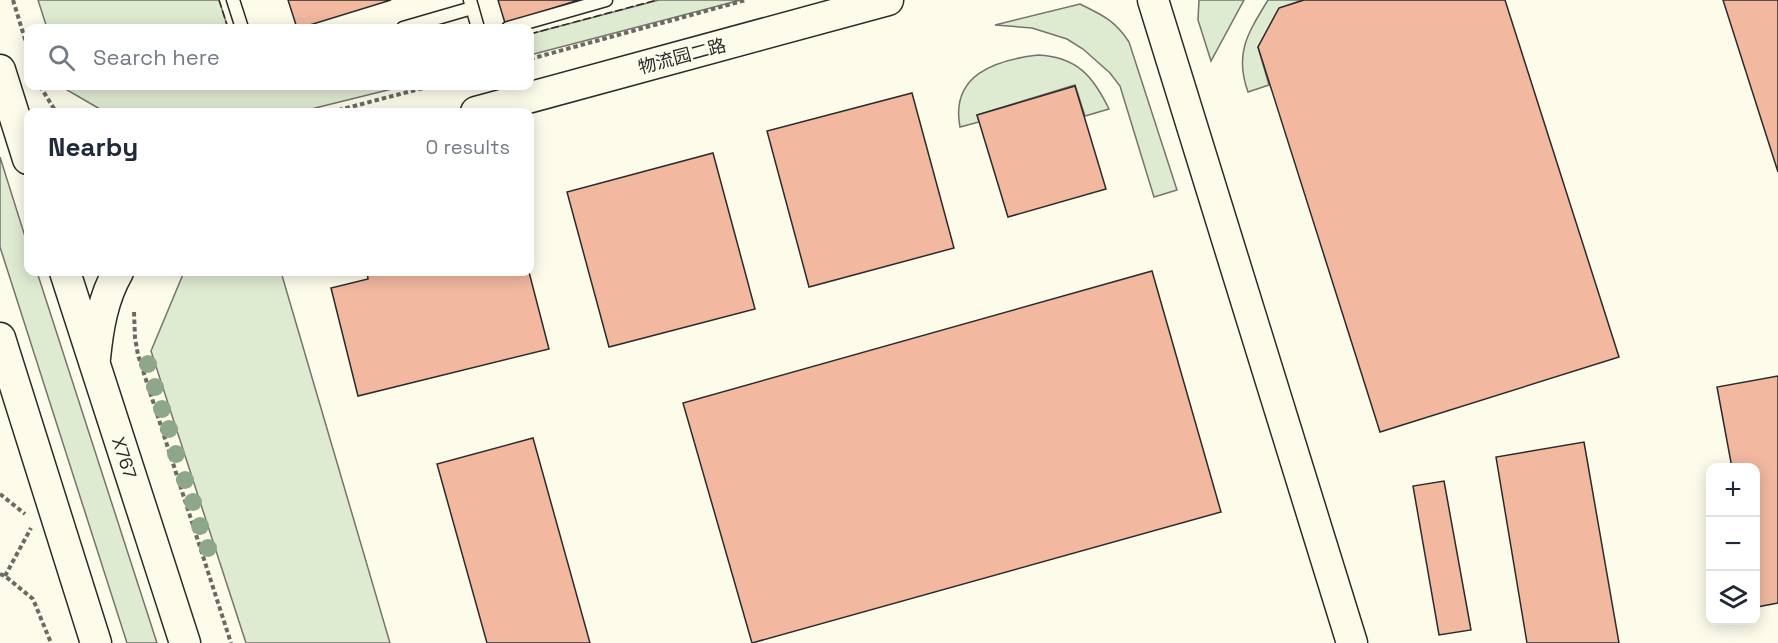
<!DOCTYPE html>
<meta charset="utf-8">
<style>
body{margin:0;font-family:"Space Grotesk","Noto Sans SC",sans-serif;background:#f2f2f3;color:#1f2937}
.controls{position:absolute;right:18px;bottom:18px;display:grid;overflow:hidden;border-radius:12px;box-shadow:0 3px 15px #0003}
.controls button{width:54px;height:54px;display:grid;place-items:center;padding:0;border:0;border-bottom:2px solid #e0e1e3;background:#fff;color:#1f2937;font:30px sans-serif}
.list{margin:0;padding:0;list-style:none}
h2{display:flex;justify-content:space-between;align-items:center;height:78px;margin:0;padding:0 24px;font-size:26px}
h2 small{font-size:20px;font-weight:400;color:#747a83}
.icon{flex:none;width:33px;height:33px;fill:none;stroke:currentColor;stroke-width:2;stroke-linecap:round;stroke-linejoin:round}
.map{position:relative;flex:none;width:1778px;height:643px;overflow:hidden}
.search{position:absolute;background:#fff;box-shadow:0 3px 15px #0003;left:24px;top:24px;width:510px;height:66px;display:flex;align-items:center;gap:15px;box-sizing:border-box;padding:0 21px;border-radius:12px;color:#747a83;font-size:22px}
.panel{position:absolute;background:#fff;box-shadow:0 3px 15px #0003;left:24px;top:108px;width:510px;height:168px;border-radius:12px}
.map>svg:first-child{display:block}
</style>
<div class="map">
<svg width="1778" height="643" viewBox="0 0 1778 643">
<rect width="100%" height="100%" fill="#fdfbea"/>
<!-- green -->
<g fill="#deebd1" stroke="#74746e" stroke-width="1.5">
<path d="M38,0h181l9,28h-181z"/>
<path d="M659,0h82l-211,55v-21z"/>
<path d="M1199,0h45l-33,61 -13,-41z"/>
<path d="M1268,0h35l-24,8 -21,39 11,38 -21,7c-14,-39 0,-59 20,-92z"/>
<path d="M1080,4c22,11 35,16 49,38l48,148 -23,7 -34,-111 -10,-13 -27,-24 -16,-10 -35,-11 -37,-3z"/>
<path d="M1038,55c39,2 55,21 71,54l-24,7 -10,-31 -98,30 2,7 -19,5c-10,-52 35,-67 78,-72z"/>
<path d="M65,86h205l3,3 12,-3h119l-105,26h-194l-38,-22z"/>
<path d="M0,157l28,89v26h9l120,371h-30l-127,-396z"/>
<path d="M184,272h97l109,371h-144l-95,-292z"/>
</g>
<!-- building -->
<g fill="#f2b8a0" stroke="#2b2b2b" stroke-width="1.5">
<path d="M288,0h103l-91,28h-3z"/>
<path d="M498,0h81l-74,23z"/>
<path d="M1304,0h201l114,357 -239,75 -122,-385 21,-39z"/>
<path d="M1723,0h55v172z"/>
<path d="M1075,86l31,103 -98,28 -31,-102z"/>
<path d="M912,93l42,155 -145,39 -42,-156z"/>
<path d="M713,153l42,156 -146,38 -42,-155z"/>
<path d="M1152,271l69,241 -469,131 -69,-240z"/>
<path d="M367,272h162l20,77 -191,47 -27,-108 37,-9z"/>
<path d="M1778,376v227l-21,4 -1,-139h-24l-15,-81z"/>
<path d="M533,438l57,205h-103l-50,-179z"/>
<path d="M1584,442l35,201h-92l-31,-186z"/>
<path d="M1444,481l27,149 -32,5 -26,-149z"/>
</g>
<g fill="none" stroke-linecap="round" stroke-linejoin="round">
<defs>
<g id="service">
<path d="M233,0l9,28"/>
<path d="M470,0l8,28"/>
<path d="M403,28l69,-20"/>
<path d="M508,28l98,-28"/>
</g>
<g id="tertiary">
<path d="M1153,0l199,643"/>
<path d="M0,70l28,89"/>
<path d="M476,112l412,-112"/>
<path id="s1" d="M65,272l120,371"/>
<path d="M0,338l96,305"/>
<path d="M95,358c3,-30 8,-60 23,-86"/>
</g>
</defs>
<!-- service casing -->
<use href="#service" stroke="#2b2b2b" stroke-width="15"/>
<!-- tertiary casing -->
<use href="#tertiary" stroke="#2b2b2b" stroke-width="33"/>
<!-- path -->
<g stroke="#6a6964" stroke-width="4" stroke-dasharray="4.5 3" stroke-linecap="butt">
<path d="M13,0l15,49"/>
<path d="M530,59l216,-59"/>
<path d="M40,86l16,26"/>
<path d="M331,112l100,-26"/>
<path d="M134,312l1,26 3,17 93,288"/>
<path d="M0,494l25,20"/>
<path d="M0,574l5,2 28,23 18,44"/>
<path d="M5,576l26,-48"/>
</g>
<!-- service -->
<use href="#service" stroke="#fdfbea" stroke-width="12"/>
<!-- tertiary -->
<use href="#tertiary" stroke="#fdfbea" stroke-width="30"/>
<!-- fence -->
<g stroke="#2b2b2b" stroke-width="1.5" stroke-dasharray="8 3" stroke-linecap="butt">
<path d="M219,0l9,28"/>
<path d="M530,34l127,-34"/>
<path d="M271,86l2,2 10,-2"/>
</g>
</g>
<!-- trees -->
<g fill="#8ea78a">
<circle cx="148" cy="364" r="9"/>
<circle cx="155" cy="387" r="9"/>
<circle cx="162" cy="409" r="9"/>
<circle cx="169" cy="429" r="9"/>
<circle cx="176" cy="454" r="9"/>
<circle cx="185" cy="480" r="9"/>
<circle cx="193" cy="502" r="9"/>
<circle cx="200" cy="526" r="9"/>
<circle cx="208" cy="548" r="9"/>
</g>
<g text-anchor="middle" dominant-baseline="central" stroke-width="4.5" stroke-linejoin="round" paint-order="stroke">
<!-- street labels -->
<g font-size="18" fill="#2b2b2b" stroke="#fdfbea">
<text transform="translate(682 56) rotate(-15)">物流园二路</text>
<text stroke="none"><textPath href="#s1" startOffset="195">X767</textPath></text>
</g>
</g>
</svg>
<div class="controls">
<button>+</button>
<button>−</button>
<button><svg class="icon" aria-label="layers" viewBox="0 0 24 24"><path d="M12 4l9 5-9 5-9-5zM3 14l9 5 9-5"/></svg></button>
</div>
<div class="search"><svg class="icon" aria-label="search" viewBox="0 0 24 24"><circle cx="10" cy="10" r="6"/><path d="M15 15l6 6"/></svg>Search here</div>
<section class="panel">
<h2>Nearby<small>0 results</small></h2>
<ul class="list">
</ul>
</section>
</div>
